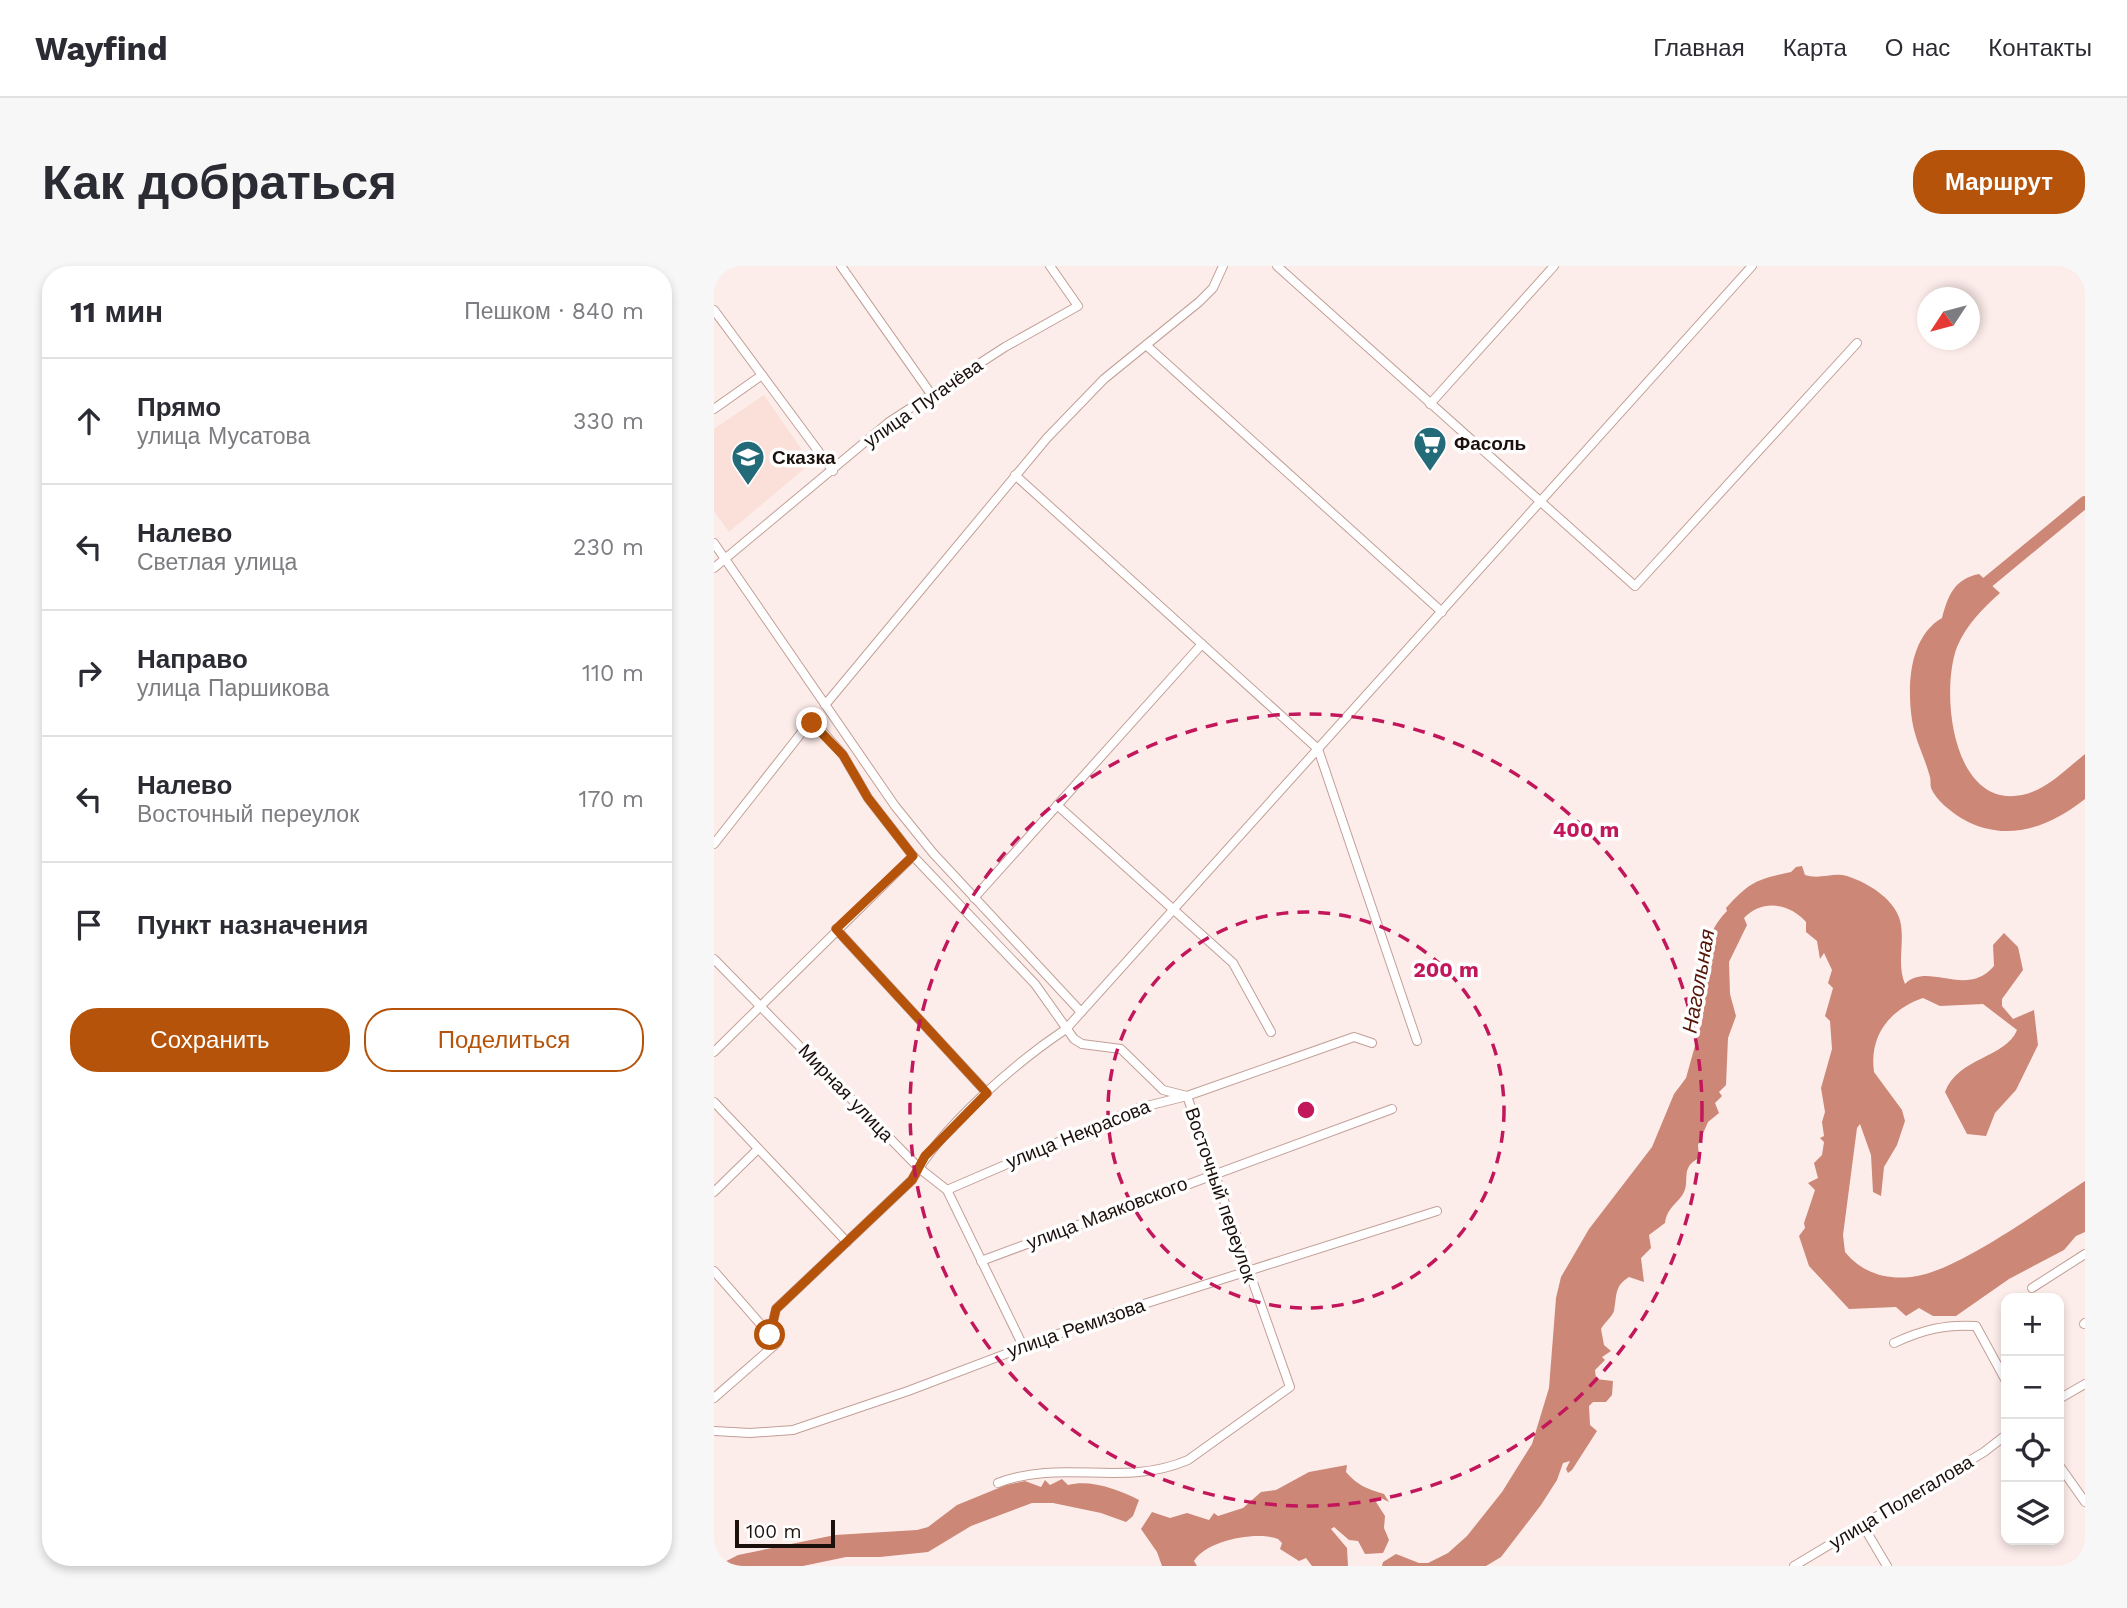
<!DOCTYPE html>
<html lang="ru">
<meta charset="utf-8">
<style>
body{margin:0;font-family:"Work Sans",sans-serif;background:#f7f7f7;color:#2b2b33}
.controls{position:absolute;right:21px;bottom:21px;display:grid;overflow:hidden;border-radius:14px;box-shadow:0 4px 10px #0003}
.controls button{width:63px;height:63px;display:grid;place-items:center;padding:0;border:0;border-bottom:2px solid #e1e1e2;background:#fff;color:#2b2b33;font:35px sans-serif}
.compass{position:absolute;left:1203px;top:21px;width:63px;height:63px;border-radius:50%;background:#fff;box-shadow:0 4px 10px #0003;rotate:234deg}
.scale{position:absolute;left:21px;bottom:18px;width:100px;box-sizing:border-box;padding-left:7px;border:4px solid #1c100d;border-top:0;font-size:19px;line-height:24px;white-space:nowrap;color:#1c100d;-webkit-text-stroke:5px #fefefe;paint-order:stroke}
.stop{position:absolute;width:21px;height:21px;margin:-16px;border:5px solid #b45309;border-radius:50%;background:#fff}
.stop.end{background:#b45309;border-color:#fff;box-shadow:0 2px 7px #0008}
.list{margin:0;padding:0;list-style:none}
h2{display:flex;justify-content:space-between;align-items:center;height:91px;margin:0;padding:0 28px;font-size:30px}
h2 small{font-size:23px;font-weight:400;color:#7c7c81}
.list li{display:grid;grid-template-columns:46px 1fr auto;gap:21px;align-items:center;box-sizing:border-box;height:126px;padding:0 28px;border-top:2px solid #e1e1e2}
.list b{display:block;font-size:26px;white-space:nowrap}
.list p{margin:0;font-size:23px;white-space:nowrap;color:#7c7c81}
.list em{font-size:23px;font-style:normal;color:#7c7c81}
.actions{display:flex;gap:14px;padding:21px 28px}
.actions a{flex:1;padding:16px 0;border:2px solid #b45309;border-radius:28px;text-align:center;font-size:24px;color:#b45309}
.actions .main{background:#b45309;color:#fff}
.icon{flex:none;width:38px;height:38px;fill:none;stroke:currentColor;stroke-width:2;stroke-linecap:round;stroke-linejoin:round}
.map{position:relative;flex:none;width:1371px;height:1300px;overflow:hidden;border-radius:28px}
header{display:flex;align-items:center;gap:42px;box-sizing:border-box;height:98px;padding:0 35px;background:#fff;border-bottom:2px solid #e1e1e2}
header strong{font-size:33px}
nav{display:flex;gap:38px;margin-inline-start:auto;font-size:24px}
.intro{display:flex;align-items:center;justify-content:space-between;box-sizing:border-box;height:168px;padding:0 42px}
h1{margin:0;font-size:49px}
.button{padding:18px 32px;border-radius:28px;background:#b45309;color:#fff;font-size:24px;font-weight:700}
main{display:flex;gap:42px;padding:0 42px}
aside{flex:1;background:#fff;border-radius:28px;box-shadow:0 4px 10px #0003}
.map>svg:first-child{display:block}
</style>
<header>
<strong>Wayfind</strong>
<nav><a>Главная</a><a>Карта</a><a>О нас</a><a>Контакты</a></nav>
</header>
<div class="intro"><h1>Как добраться</h1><a class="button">Маршрут</a></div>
<main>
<aside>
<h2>11 мин<small>Пешком · 840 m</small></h2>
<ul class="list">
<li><svg class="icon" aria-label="ahead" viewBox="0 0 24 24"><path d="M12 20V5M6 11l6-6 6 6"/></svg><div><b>Прямо</b><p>улица Мусатова</p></div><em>330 m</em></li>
<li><svg class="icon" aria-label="left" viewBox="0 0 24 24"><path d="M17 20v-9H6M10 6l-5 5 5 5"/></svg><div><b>Налево</b><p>Светлая улица</p></div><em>230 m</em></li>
<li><svg class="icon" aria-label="right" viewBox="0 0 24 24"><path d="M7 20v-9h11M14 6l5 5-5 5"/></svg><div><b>Направо</b><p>улица Паршикова</p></div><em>110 m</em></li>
<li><svg class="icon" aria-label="left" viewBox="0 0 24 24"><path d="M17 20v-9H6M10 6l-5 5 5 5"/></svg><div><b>Налево</b><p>Восточный переулок</p></div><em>170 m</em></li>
<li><svg class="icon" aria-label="arrive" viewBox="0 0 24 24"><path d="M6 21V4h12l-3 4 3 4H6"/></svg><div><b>Пункт назначения</b></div></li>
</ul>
<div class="actions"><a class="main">Сохранить</a><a>Поделиться</a></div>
</aside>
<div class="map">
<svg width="1371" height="1300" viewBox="0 0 1371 1300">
<rect width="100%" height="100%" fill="#fdedea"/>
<!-- built -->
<path fill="#fbdfd9" d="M50,129l47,68 -82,69 -15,-21v-82z"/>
<!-- water -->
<g fill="#cc8777">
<path d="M1265,308l21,19c-17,15 -34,32 -43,54 -17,45 -5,162 65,148 25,-5 44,-26 63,-41v45c-37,29 -80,45 -124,19 -11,-7 -25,-18 -30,-30 -1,-4 0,-8 -1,-11 -5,-19 -15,-37 -18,-57 -5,-34 -3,-83 30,-102 6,-22 12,-39 37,-44z"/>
<path d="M1088,600l3,9c15,5 28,-3 42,1 22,7 51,25 54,49 3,20 -4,40 4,59 23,-23 61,15 89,-18l-1,-21 11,-12 14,14 5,23 -21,29v7l11,13 21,-9 4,35 -22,45 -21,23 -9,23 -19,-2 -22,-42c13,-35 61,-34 72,-62l-34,-26 -43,2 -17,-8c-34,12 -54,38 -49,74l28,38 3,11 -8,24 -13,22 -3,29 -8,-4 -2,-37 -11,-31 -3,4 -14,107 2,17c18,22 44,29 72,24 45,-8 128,-69 168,-95v51l-9,4 -12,14 -55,29 -53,37h-23l-14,-8 -13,8 -10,-9 -47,2 -40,-43 -10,-30 6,-8 -1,-5 11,-33 -7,-7 10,-5 -4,-15 8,-8 2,-13 -4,-4 4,-2 -2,-14 3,-10 -4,-24 11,-39 -2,-28 -5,-5 8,-28 -5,-5 4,-13 -8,-17 -4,6 -3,-18 -11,-9v-10c-17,-19 -44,-23 -62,-4l3,7 -18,37 1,32 6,22 -8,22 -2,47 -7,7 3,4 -7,7 4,10 -11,9 -10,23 1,13c-20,10 -8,23 -16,36 -7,11 -16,14 -18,29l-16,12 2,13 -10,10 3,24 -15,-5c-15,9 -12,19 -15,34 -2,6 -10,12 -13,18l3,16 7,6 -9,6 3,3 -10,10 1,9 17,2 -1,14 -6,7h-13l-4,4 1,19 7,6 -25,39 -4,3 -2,-4 4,-8 -7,2 -6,17 -16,25 -40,52 -15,9h-104l1,-4 13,-8 23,9h9l20,-10 19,-17 35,-44 30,-48 17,-56 7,-90 5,-21 28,-48 63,-82 22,-53 12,-16 17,-61 -5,-14 4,-6c1,-32 1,-62 25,-86l-1,-3c24,-27 32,-29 65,-36l5,-5z"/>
<path d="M633,1199l-1,7c12,14 22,17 38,22l5,8 -8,-4 -5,4 9,14 -1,12 5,12 -6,13 -18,1 -7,-13 -9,-1 -15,-13 -3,2 16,19 1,18h-36l-6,-8 -7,3 -19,-12 2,-6 -4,-4c-21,-8 -71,1 -84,22l3,5h-35l-5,-14 -16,-23 11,-17 18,6 17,-5 22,7 5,-7 4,3 25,-8 18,-16 15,-2 33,-18z"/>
<path d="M348,1213l6,6c22,-6 50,4 71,15l-6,16 -7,6 -25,-9 -48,-10h-21l-61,23 -43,26 -48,5h-34l-43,9h-86l21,-11 97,-20 82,-5 11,-3 29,-22 49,-20 19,-4 16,6 4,-7 5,5z"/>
</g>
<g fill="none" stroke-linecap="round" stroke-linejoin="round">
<!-- river -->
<path stroke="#cc8777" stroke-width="12" d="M1263,325l108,-89"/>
<defs>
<g id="minor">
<path d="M127,0l90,128"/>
<path d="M563,0l358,320 222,-243"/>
<path d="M0,44l119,161"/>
<path d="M432,79l296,267"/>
<path d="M716,138l124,-138"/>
<path d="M0,143l48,-34"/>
<path d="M301,209l303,274 99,292"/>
<path d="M0,277l181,263 38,47 148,159"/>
<path d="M0,302l175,-146 116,-75 73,-41 -28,-40"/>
<path d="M111,439l222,-267 57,-59 95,-77 14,-14 10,-22"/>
<path d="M343,539l176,158 38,69"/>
<path d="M0,578l92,-117 10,-3 27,31 25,43 45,58 122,128 39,55 8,5 39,5 42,41 24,6 103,291 -102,73c-65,28 -125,-2 -190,23"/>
<path d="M260,632l228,-254"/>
<path d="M122,663l151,164"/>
<path d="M0,693l205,209 28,22 76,156"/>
<path d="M0,786l199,-196"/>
<path d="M0,836l133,140"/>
<path d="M233,924l188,-81 52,-13 167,-59 18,6"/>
<path d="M0,926l44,-43"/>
<path d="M267,995l411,-152"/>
<path d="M0,1005l63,72 -63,55"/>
<path d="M1318,1022l53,-34"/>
<path d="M1370,1058l1,-1"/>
<path d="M56,1069l6,-26 136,-129c29,-53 103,-117 154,-151l686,-763"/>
<path d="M1180,1077c28,-13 51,-19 82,-17l30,55"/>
<path d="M1345,1133l26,-15"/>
<path d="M0,1165l36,2 43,-3 115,-39 195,-74 334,-106"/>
<path d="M1345,1199l26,37"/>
<path d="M1148,1258l25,42"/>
<path d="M1080,1300l190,-114 22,-17"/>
</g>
</defs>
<!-- minor casing -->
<use href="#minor" stroke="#c29f97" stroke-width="10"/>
<!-- minor -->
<use href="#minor" stroke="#fff" stroke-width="8"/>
</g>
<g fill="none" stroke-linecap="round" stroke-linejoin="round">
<!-- route -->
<path stroke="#b45309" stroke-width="9" d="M56,1069l6,-26 136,-129 13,-24 62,-63 -151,-164 77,-73 -45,-58 -25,-43 -31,-32"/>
</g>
<!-- distance rings -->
<g fill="none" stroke="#c2185b" stroke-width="3.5" stroke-dasharray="12 9">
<circle cx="592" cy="844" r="198"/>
<circle cx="592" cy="844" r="396"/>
</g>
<!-- icons -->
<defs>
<symbol id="supermarket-pin" viewBox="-11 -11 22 30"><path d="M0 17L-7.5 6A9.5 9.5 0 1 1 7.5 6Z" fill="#246b79" stroke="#fefefe"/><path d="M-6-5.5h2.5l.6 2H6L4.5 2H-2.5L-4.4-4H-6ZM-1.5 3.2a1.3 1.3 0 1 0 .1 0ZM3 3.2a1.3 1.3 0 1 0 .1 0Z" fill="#fff"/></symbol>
<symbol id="school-pin" viewBox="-11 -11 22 30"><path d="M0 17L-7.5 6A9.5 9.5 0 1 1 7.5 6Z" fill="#246b79" stroke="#fefefe"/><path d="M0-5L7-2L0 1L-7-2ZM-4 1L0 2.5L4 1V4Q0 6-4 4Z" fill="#fff"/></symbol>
</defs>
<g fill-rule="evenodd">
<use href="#supermarket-pin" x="697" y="158" width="38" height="52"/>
<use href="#school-pin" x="15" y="172" width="38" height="52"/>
</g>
<g text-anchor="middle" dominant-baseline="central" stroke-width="7" stroke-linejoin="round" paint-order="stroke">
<!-- street labels -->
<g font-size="19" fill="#1c100d" stroke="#fefefe">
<text transform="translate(209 137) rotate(-35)">улица Пугачёва</text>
<text transform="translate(132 827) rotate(46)">Мирная улица</text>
<text transform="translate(364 868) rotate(-22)">улица Некрасова</text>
<text transform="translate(507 929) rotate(71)">Восточный переулок</text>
<text transform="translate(393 947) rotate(-21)">улица Маяковского</text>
<text transform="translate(362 1062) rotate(-19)">улица Ремизова</text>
<text transform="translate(1187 1236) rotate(-31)">улица Полегалова</text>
</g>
<!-- poi labels -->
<g font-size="19" font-weight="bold" fill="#1c100d" stroke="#fefefe" text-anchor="start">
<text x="740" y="177">Фасоль</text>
<text x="58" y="191">Сказка</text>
</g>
<!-- water labels -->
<g font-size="21" font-style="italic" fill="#541508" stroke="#fefefe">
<text transform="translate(984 715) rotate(-80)">Нагольная</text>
</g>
</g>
<circle cx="592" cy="844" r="10" fill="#c2185b" stroke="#fefefe" stroke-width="3.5"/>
<g font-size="21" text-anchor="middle" font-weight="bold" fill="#c2185b" stroke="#fefefe" stroke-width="7" stroke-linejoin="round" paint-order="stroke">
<text x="872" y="571">400 m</text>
<text x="732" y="711">200 m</text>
</g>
</svg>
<div class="controls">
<button>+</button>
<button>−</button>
<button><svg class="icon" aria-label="locate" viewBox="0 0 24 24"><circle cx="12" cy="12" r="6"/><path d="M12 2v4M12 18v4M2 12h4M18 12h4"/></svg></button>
<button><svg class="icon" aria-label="layers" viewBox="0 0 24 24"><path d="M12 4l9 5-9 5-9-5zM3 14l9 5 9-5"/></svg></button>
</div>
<svg class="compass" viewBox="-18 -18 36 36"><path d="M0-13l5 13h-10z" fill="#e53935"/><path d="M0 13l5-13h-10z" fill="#7c7c81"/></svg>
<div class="scale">100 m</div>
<div class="stop" style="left:56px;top:1069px"></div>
<div class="stop end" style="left:98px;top:457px"></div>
</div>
</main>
